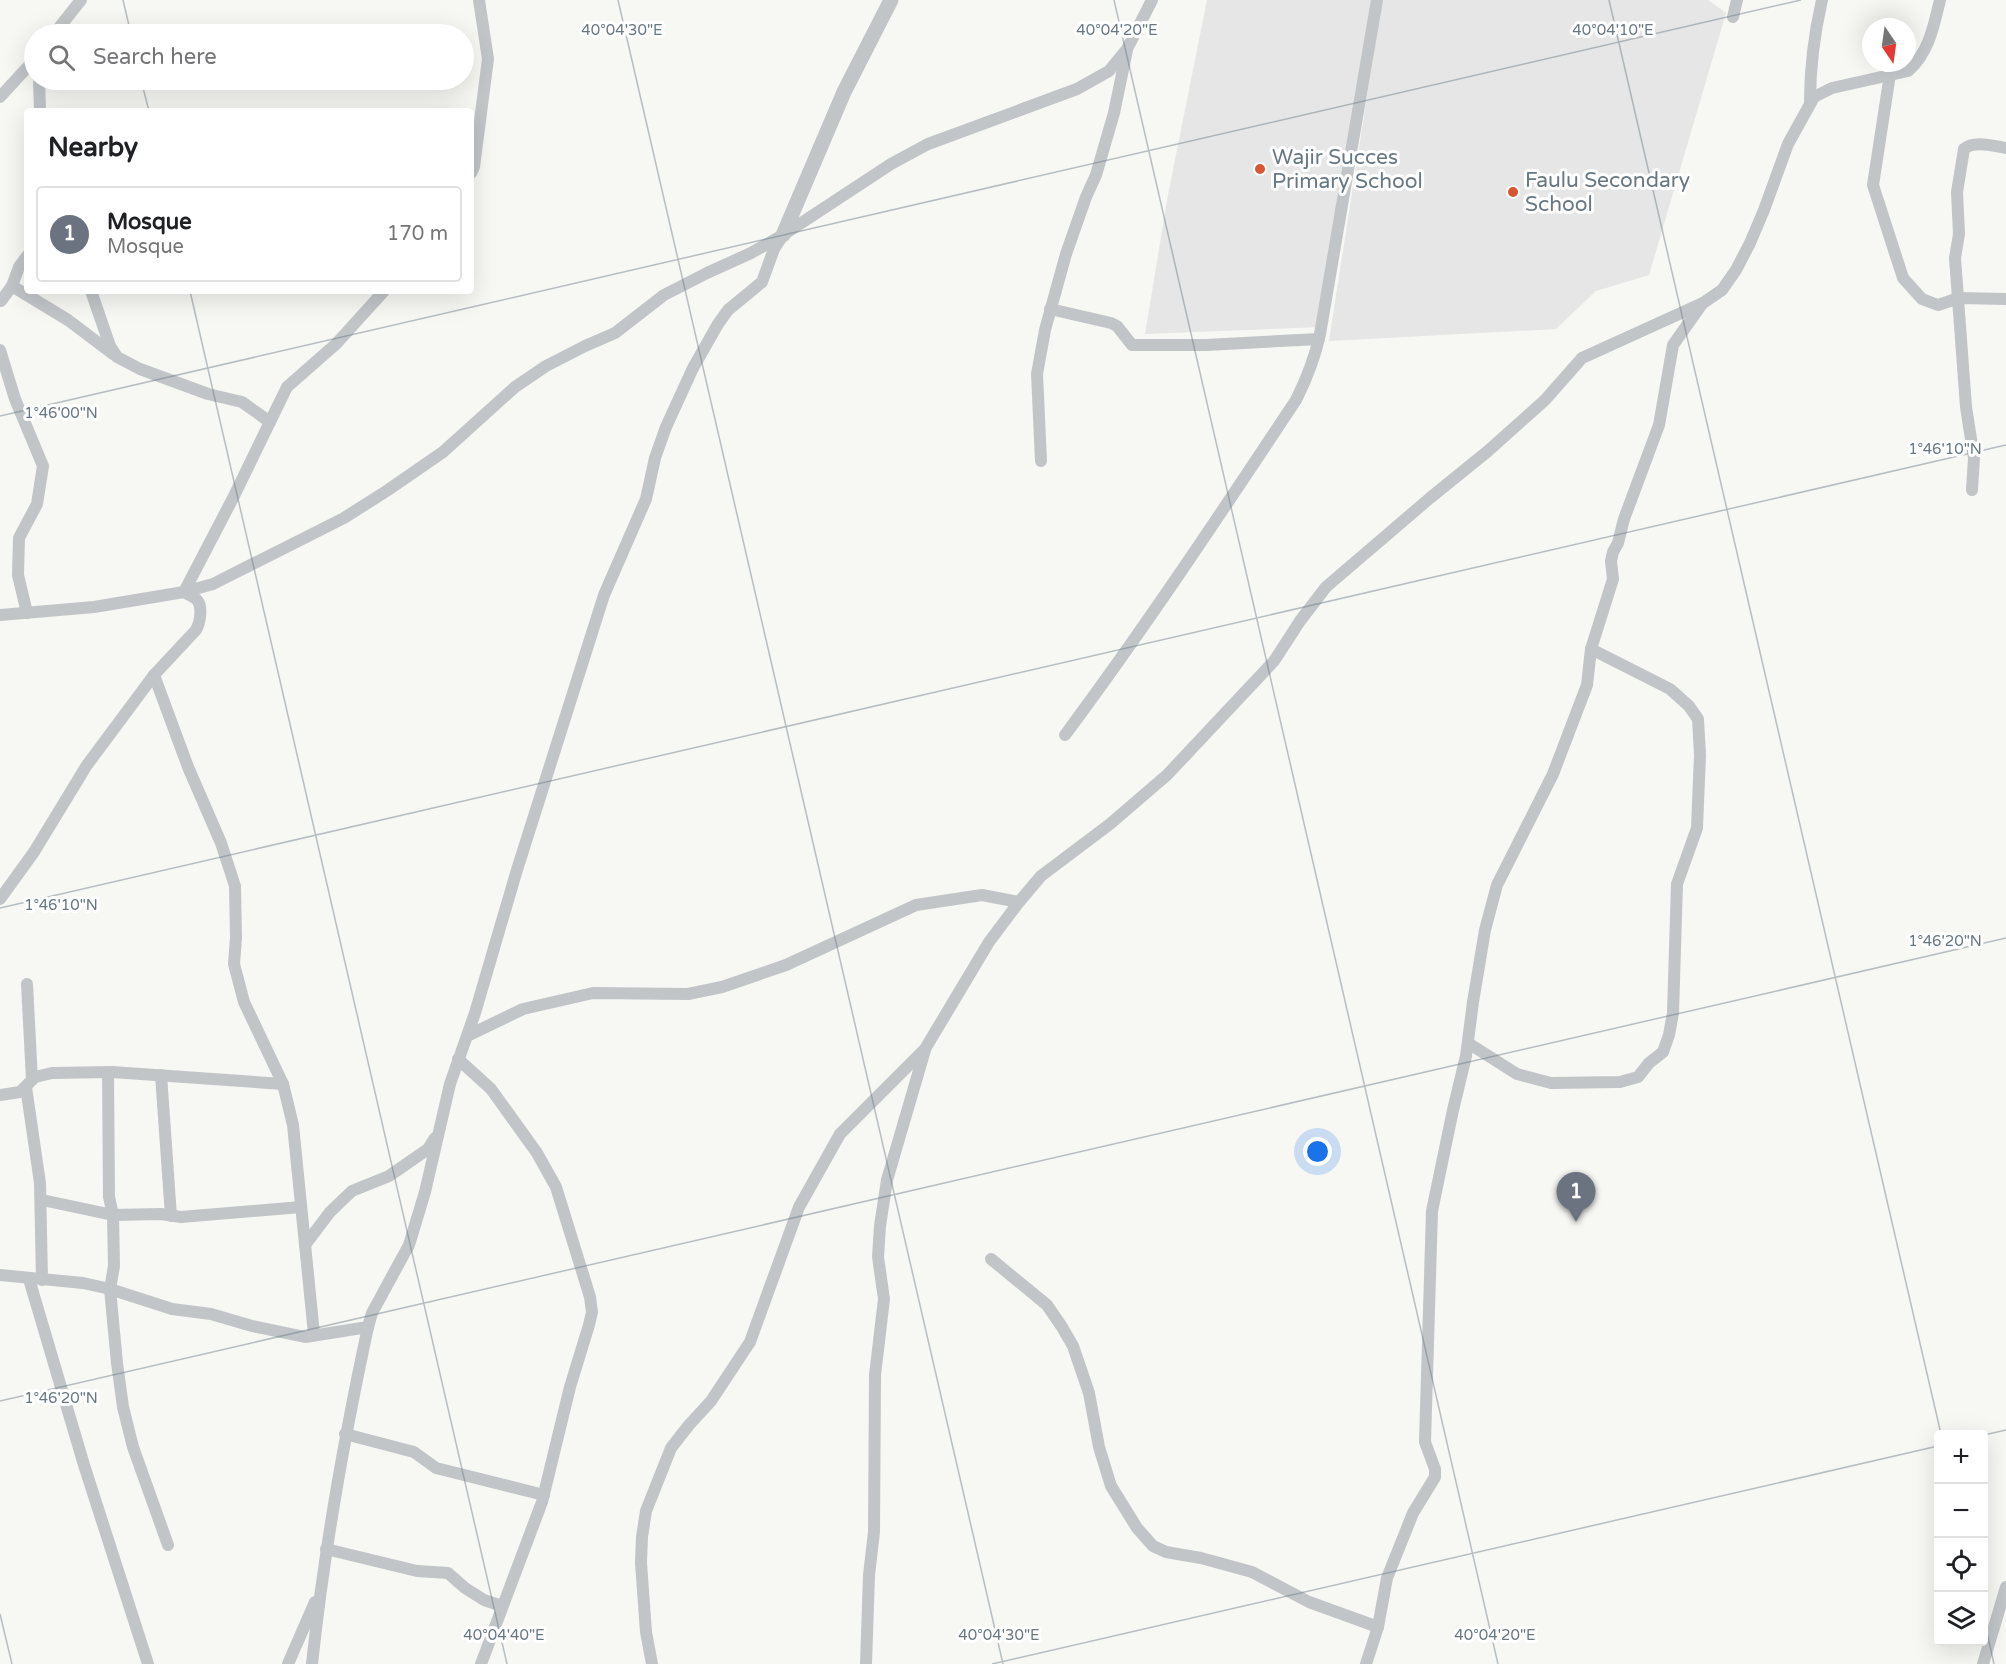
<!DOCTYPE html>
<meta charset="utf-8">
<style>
body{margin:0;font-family:"Varela Round",sans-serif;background:#f6f6f6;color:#202124}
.controls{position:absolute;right:18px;bottom:18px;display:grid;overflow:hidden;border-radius:6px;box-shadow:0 6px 24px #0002}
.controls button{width:54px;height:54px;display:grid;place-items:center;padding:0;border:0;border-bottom:2px solid #e0e0e0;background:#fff;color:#202124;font:30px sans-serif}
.compass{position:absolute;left:1862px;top:18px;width:54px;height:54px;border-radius:50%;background:#fff;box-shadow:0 6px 24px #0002;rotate:167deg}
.you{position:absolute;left:1318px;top:1152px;width:21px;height:21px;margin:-15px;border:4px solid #fff;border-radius:50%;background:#1a73e8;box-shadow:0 0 0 9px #1a73e833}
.badge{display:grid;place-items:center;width:39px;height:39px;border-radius:50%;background:#0f766e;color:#fff;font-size:20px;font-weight:700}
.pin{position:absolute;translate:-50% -50px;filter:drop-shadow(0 2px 3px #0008)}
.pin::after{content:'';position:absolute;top:32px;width:21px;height:18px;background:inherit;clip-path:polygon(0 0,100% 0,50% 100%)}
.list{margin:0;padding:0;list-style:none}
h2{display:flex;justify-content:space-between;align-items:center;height:78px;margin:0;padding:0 24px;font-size:26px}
h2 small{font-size:20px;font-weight:400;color:#757577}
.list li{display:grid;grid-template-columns:39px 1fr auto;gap:18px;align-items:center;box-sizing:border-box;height:96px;margin:0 12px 12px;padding:0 12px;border:2px solid #e0e0e0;border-radius:6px}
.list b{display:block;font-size:22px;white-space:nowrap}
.list p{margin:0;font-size:20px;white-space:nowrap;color:#757577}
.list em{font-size:20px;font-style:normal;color:#757577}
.icon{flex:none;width:33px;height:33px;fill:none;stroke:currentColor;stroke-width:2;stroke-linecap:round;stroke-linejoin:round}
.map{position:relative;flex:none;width:2006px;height:1664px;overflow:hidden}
.search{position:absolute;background:#fff;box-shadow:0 6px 24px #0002;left:24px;top:24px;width:450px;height:66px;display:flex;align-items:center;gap:15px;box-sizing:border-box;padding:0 21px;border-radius:33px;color:#757577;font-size:22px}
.panel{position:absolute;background:#fff;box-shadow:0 6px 24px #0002;left:24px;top:108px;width:450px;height:186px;border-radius:6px}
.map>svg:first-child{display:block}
</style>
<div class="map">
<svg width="2006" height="1664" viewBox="0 0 2006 1664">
<rect width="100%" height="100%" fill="#f7f7f4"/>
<!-- built -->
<g fill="#e5e6e5">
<path d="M1207,0h168l-55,327 -175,7 23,-139z"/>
<path d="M1382,0h326l18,13 -77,262 -53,16 -40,38 -227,12z"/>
</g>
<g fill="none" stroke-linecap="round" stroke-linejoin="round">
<!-- minor -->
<g stroke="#c1c5c8" stroke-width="12">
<path d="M1733,17l4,-17"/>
<path d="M54,34l27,-34"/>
<path d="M1890,74l-17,111 30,93 19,21 16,6 21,-7 47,1"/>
<path d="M39,80l1,31"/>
<path d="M0,97l34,-37"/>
<path d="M1810,102c0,-36 4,-67 12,-102"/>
<path d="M471,173l3,-6 14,-108 -9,-59"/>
<path d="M27,256l-8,11 -7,19 56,34 45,34"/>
<path d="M91,291l19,55 7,11 23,12 68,25 34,8 28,20"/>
<path d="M1,301l11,-15"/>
<path d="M1050,309l61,14 6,3 15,19h74l113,-6"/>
<path d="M0,350l15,49 28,67 -6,38 -18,34 -1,37 9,38"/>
<path d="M1041,461l-4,-87 8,-44 21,-76 20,-57 10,-22 18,-62 13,-63"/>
<path d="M1972,490l2,-32 -8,-51 -11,-149 4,-24 -2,-42 7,-43c10,-9 29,-3 42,-1"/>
<path d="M0,615l94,-8 90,-15 29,-8 131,-66 44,-28 55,-38 72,-65 31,-21 39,-20 30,-13 49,-38 43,-22 44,-20 32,-18 108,-71 37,-20 149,-55 32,-18 18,-22 25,-49"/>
<path d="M154,675l34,92 33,76 14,43 1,52 -2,26 10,38 39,82 10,41 21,209"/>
<path d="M1065,735c81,-109 156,-222 231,-335 11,-22 19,-42 24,-66l57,-334"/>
<path d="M0,899l34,-47 53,-87 67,-90 42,-45c4,-7 7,-23 1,-30 -2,-3 -10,-6 -13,-8l49,-94 54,-111 49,-43 48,-53"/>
<path d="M27,984l5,96"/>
<path d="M467,1036l56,-27 70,-16 95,1 34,-7 64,-22 130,-60 66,-10 37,7"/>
<path d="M1468,1043l49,31 34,9 69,-1 18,-5 11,-14 14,-11 6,-17 4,-22 4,-129 20,-56 3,-73 -2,-36 -9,-13 -19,-17 -79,-40"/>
<path d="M458,1059l33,30 46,64 19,34 34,110 2,15 -3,13 -19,62 -28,115 -61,162"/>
<path d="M108,1072l1,125 4,18 1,51 -4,23 7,74 6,44 10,40 35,98"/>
<path d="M161,1075l10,141"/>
<path d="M26,1087l14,96 2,97"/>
<path d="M0,1095l20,-3 15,-15 17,-4 60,-1 171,12"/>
<path d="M42,1200l71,15 48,-1 20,3 120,-10"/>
<path d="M305,1245l25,-33 22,-21 37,-15 39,-27 7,-11"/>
<path d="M991,1259l56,46 15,22 11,19 16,47 10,54 12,39 26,42 16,18 13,6 35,6 51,14 57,30 69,25"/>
<path d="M0,1275l83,8 27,6 62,20 39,5 41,12 53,11 63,-10"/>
<path d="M29,1279l55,186 64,199"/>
<path d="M345,1434l69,18 22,16 108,27"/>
<path d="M326,1549l91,22 31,2 17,15 19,12 18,6"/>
<path d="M288,1664l27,-62"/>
<path d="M312,1664c12,-114 32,-225 56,-337l4,-14 37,-68 16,-53 25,-108 25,-71 41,-140 88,-278 42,-96 9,-41 11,-31 27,-59 25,-44 10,-14 34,-28 12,-33 9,-14"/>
<path d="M652,1664l-6,-32 -5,-69 1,-26 4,-26 25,-63 18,-23 22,-24 39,-59 49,-135 41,-73 85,-85 64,-107 30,-40 22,-26 69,-52 57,-49 107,-114 26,-40 26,-34 104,-89 58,-47 57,-51 37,-42 121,-55 19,-13 14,-20 14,-27 14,-33 24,-66 26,-47 18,-9 76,-17c21,-18 26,-46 32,-71"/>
<path d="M866,1664l3,-89 5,-43 1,-157 9,-76 -6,-42 2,-31 7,-46 38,-130"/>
<path d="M1366,1664l12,-37 9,-49 26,-65 22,-36v-8l-10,-27 7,-231 21,-101 13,-54 7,-54 12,-72 12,-45 56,-111 34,-89 4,-36 22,-70 -2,-18 2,-9 5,-9 6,-24 35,-94 14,-80 29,-41"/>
<path d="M1983,1664l23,-77"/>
</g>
<!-- tertiary -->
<path stroke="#c1c5c8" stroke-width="15" d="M783,235l61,-143 47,-92"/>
</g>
<!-- ticks -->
<path fill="none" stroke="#687883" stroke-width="1.5" stroke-opacity="0.45" d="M123,0l8,34M618,0l385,1664M1114,0l384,1664M1609,0l332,1434M141,80l8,31M190,291l317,1373M0,416l1801,-416M0,908l2006,-463M0,1401l2006,-463M1984,1435l22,-5M0,1614l12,50M1984,1620l10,44M992,1664l946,-218"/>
<!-- markers -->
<g fill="#d95632" stroke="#fff" stroke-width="2">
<circle cx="1260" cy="169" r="6"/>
<circle cx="1513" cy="192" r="6"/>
</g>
<g text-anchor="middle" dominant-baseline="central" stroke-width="6" stroke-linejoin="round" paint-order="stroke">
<!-- poi labels -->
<g font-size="21" fill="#687883" stroke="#fff" text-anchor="start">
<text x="1272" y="157">Wajir Succes<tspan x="1272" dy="24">Primary School</tspan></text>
<text x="1525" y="180">Faulu Secondary<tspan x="1525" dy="24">School</tspan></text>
</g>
</g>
<g font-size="15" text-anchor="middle" fill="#687883" stroke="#fff" stroke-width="6" stroke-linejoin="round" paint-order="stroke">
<text x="622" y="35">40°04'30"E</text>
<text x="1117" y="35">40°04'20"E</text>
<text x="1613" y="35">40°04'10"E</text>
<text x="61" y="418">1°46'00"N</text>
<text x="1945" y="454">1°46'10"N</text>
<text x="61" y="910">1°46'10"N</text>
<text x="1945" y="946">1°46'20"N</text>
<text x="61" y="1403">1°46'20"N</text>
<text x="504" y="1640">40°04'40"E</text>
<text x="999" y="1640">40°04'30"E</text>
<text x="1495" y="1640">40°04'20"E</text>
</g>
</svg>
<div class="controls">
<button>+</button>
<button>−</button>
<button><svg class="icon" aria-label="locate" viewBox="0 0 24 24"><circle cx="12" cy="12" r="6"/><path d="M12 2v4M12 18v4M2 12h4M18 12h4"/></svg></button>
<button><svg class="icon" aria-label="layers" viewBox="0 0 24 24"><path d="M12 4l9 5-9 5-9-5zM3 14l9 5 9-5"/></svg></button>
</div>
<svg class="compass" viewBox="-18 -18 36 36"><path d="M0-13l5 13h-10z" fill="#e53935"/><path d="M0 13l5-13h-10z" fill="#757577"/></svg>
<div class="you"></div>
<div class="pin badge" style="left:1576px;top:1222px;background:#6b7280">1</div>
<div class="search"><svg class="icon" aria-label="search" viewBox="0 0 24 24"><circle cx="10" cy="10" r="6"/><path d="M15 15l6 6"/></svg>Search here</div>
<section class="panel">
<h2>Nearby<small></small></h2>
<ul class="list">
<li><span class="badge" style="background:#6b7280">1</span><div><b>Mosque</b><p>Mosque</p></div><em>170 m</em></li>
</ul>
</section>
</div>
